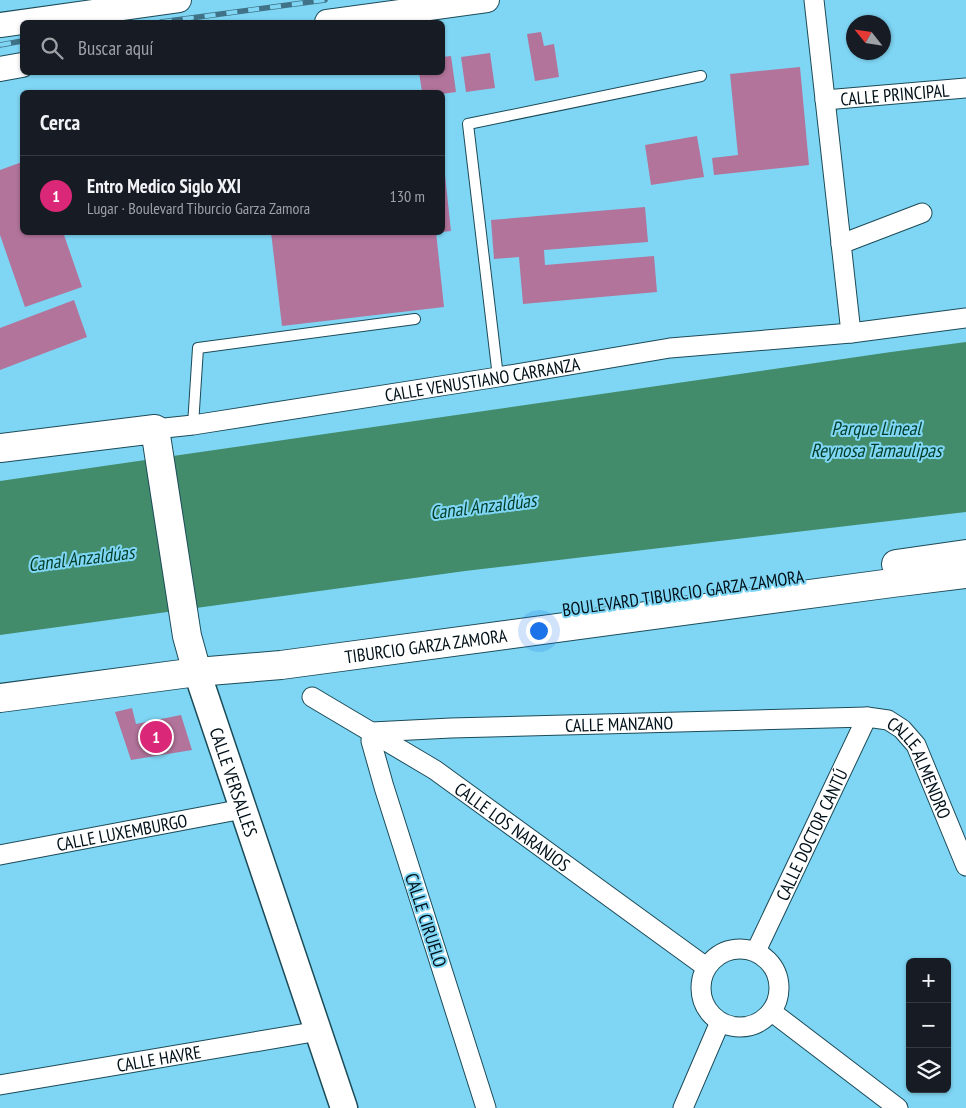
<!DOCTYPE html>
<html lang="es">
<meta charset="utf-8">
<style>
body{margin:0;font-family:"PT Sans Narrow",sans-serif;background:#242831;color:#f1f3f6}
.controls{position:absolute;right:15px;bottom:15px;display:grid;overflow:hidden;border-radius:8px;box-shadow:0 1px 4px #0004}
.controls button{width:45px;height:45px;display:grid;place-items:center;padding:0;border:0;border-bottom:1px solid #363941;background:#171b24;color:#f1f3f6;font:25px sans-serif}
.compass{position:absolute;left:846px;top:15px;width:45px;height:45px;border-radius:50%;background:#171b24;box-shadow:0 1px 4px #0004;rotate:300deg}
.you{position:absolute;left:538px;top:630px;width:18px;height:18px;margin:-12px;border:4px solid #fff;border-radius:50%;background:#1a73e8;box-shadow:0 0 0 8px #1a73e833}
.badge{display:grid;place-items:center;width:32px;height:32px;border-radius:50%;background:#db2777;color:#fff;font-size:16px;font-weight:700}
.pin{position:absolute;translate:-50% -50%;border:2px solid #fff;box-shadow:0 1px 5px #0006}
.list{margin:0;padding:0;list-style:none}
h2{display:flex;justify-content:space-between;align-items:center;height:65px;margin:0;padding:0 20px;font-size:21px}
h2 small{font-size:16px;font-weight:400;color:#9ea1a6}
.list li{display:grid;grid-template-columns:32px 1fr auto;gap:15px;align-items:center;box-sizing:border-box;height:80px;padding:0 20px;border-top:1px solid #363941}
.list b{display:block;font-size:19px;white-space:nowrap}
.list p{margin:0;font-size:16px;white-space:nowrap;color:#9ea1a6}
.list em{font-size:16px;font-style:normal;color:#9ea1a6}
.icon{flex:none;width:28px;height:28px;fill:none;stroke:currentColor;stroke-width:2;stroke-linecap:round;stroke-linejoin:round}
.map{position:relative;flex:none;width:966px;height:1108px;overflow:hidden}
.search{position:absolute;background:#171b24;box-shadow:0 1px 4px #0004;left:20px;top:20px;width:425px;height:55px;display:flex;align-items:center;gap:12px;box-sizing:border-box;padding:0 18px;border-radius:8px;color:#9ea1a6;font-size:19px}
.panel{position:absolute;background:#171b24;box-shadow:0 1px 4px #0004;left:20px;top:90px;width:425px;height:145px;border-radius:8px}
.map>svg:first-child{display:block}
</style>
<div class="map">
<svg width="966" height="1108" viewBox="0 0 966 1108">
<rect width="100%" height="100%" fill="#7fd6f4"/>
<!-- water -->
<path fill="#438c6b" d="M966,342v170l-501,59 -465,64v-154l891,-129z"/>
<!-- building -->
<g fill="#b2749b">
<path d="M541,32l3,14 10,-2 5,33 -24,4 -8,-47z"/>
<path d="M490,53l5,35 -29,4 -5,-35z"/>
<path d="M451,56l5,36 -14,2v-2h-20l-3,-20h23v-15z"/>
<path d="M800,67l9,98 -95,10 -2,-17 26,-3 -8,-81z"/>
<path d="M697,136l7,41 -53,8 -6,-40z"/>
<path d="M22,162v70h41l19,55 -57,20 -25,-72v-65z"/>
<path d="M444,166l7,65 -9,1v-65z"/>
<path d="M645,207l3,35 -104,8 1,15 109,-9 3,36 -134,12 -4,-47 -25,2 -3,-39z"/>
<path d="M271,232h165l8,75 -162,19z"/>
<path d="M74,300l13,37 -87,33v-42z"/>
<path d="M132,708l4,16 45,-9 11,35 -61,10 -16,-48z"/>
</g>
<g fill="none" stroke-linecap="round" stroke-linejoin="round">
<defs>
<g id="service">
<path d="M498,377l-30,-253 233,-48"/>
<path d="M193,425l5,-77 217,-29"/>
</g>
<g id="minor">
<path d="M814,0l37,333"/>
<path id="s1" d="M825,100l141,-12"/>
<path d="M841,244l81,-31"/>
<path id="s2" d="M155,429l38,-4 305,-48 172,-29 181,-15 115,-15"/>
<path id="s3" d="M312,697l123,73 271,197"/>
<path id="s4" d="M0,855l243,-46"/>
<circle cx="740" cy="988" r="39"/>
<path id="s5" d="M756,951l111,-234"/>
<path d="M772,1012l126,96"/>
<path id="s6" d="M0,1085l319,-54"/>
<path id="s7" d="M486,1108l-102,-321 -13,-46 1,-9 79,-4 416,-11 21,3 14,9 14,16 50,121"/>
<path d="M683,1108l37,-86"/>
</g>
<g id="tertiary">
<path d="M327,22l160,-22"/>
<path d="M0,25l179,-25"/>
<path d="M0,69l22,-4"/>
</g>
<g id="secondary">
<path id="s8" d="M197,672l147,436"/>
</g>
<g id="primary">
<path d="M0,448l155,-19 32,207 10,36"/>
<path d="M896,564l70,-10"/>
<path id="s9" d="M0,698l197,-26 84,-7 611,-82 74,-9"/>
</g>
</defs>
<!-- service casing -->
<use href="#service" stroke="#1c4b59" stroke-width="12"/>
<!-- minor casing -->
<use href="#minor" stroke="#1c4b59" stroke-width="21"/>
<!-- tertiary casing -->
<use href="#tertiary" stroke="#1c4b59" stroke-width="26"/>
<!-- secondary casing -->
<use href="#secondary" stroke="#1c4b59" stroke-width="29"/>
<!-- primary casing -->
<use href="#primary" stroke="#1c4b59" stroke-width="30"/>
<!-- service -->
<use href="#service" stroke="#fff" stroke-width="10"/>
<!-- minor -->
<use href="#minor" stroke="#fff" stroke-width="19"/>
<!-- tertiary -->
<use href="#tertiary" stroke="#fff" stroke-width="24"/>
<!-- secondary -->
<use href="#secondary" stroke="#fff" stroke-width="26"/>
<!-- primary -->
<use href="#primary" stroke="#fff" stroke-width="28"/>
<defs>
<g id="rail">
<path d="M161,22l164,-22"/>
<path d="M0,45l22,-4"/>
</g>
</defs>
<!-- rail casing -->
<use href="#rail" stroke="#407387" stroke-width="5.5"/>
<!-- rail -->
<use href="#rail" stroke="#7fd6f4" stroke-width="4" stroke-dasharray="11" stroke-linecap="butt"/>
</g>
<g text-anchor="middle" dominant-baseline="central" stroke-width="4" stroke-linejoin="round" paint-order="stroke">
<!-- street labels -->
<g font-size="18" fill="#001018" stroke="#7fd6f4">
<text stroke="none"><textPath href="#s1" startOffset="70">CALLE PRINCIPAL</textPath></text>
<text stroke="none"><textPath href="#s2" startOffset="331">CALLE VENUSTIANO CARRANZA</textPath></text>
<text transform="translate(683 593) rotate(-8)">BOULEVARD TIBURCIO GARZA ZAMORA</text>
<text stroke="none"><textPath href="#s9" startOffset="429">TIBURCIO GARZA ZAMORA</textPath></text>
<text stroke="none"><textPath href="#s7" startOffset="641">CALLE MANZANO</textPath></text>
<text stroke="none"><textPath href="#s7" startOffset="969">CALLE ALMENDRO</textPath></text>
<text stroke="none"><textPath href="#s8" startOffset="116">CALLE VERSALLES</textPath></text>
<text stroke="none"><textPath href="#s3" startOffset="239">CALLE LOS NARANJOS</textPath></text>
<text stroke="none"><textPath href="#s4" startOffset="124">CALLE LUXEMBURGO</textPath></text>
<text stroke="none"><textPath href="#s5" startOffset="129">CALLE DOCTOR CANTÚ</textPath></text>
<text transform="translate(426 920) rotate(72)">CALLE CIRUELO</text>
<text stroke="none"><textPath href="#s6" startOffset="161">CALLE HAVRE</textPath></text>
</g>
<!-- water labels -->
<g font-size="19" font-style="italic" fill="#003d27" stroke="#7fd6f4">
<text x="876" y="428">Parque Lineal<tspan x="876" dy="22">Reynosa Tamaulipas</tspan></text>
<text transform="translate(483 506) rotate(-7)">Canal Anzaldúas</text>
<text transform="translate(81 558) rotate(-7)">Canal Anzaldúas</text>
</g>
</g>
</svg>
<div class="controls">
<button>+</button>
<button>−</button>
<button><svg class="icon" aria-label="layers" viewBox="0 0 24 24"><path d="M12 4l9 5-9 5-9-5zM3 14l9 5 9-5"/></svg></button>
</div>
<svg class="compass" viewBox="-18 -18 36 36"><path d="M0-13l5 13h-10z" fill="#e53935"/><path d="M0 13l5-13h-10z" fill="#9ea1a6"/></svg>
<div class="you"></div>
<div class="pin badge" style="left:156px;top:737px">1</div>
<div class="search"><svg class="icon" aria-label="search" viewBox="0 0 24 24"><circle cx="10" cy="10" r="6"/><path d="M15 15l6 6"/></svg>Buscar aquí</div>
<section class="panel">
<h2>Cerca<small></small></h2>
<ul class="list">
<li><span class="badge">1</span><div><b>Entro Medico Siglo XXI</b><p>Lugar · Boulevard Tiburcio Garza Zamora</p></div><em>130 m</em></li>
</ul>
</section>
</div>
